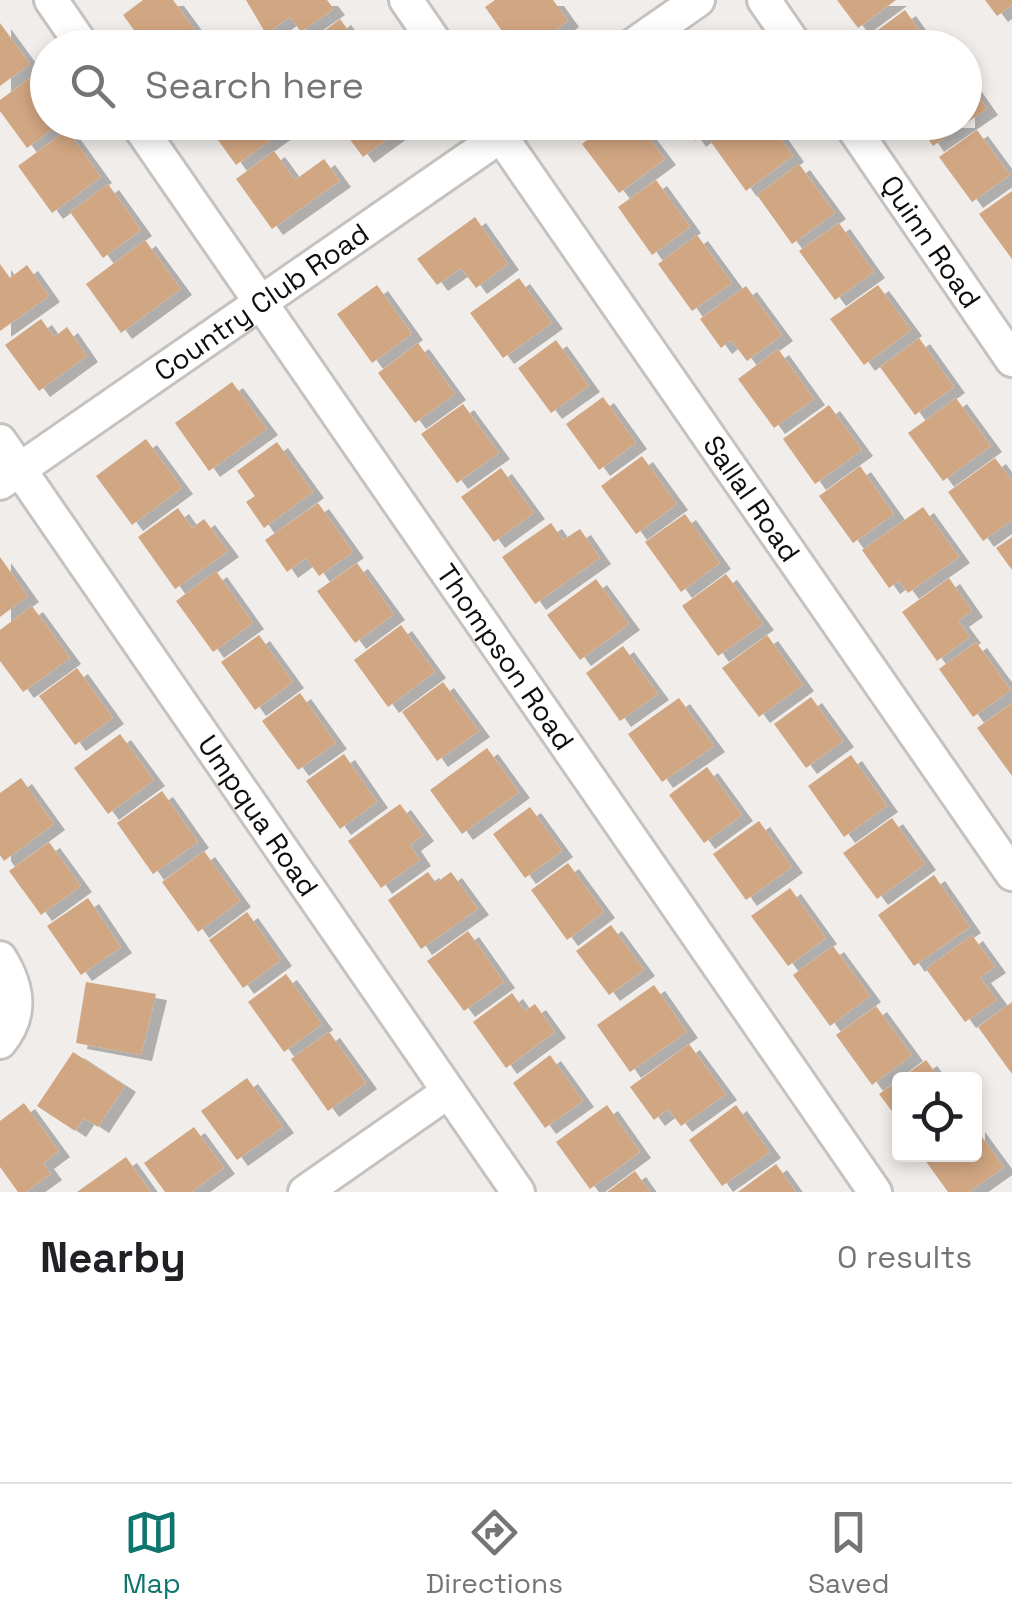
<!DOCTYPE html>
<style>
body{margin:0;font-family:"Space Grotesk",sans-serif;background:#f2f2f2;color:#202124}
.controls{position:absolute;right:30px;bottom:30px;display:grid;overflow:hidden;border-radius:10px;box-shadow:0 5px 15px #0003}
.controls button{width:90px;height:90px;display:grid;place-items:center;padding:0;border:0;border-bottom:2px solid #e0e0e0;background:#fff;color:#202124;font:50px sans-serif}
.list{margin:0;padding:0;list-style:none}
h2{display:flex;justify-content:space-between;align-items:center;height:130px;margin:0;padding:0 40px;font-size:42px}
h2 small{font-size:32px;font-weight:400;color:#757577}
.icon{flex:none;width:55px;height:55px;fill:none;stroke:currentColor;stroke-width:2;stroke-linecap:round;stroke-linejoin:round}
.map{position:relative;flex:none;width:1012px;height:1192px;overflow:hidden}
.search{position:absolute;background:#fff;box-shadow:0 5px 15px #0003;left:30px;right:30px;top:30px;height:110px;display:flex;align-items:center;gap:25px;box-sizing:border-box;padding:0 35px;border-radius:55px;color:#757577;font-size:38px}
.sheet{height:290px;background:#fff}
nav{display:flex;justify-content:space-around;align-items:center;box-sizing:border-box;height:140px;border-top:2px solid #e0e0e0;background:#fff;font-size:28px;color:#757577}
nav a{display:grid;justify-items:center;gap:5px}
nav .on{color:#0f766e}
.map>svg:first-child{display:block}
</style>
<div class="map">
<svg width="1012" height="1192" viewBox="0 0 1012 1192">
<defs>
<filter id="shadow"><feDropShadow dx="11" dy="6" stdDeviation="0" flood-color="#0004"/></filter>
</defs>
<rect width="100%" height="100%" fill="#f0edea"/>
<!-- building -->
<g fill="#d1a682" filter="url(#shadow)">
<path d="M143,0h30l22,30 -23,18h-25l-24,-33z"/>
<path d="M246,0h81l7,9 -33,23 -11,-15 -24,17z"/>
<path d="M495,0h58l15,21 -37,27h-17l-29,-41z"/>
<path d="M837,0h59l-38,28z"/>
<path d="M985,0h27v5l-15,11z"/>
<path d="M905,10l27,38h-69l-3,-5z"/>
<path d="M340,19l21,29h-59z"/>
<path d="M0,23l30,41 -30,22z"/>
<path d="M213,32l11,16h-33z"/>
<path d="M34,75l14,19v28h14l-35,26 -27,-37v-11z"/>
<path d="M964,76l23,33 -54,37 -16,-24h47z"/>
<path d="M205,122h75l5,8 -49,35z"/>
<path d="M337,122h74l-48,35z"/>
<path d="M610,122h27l28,37 -46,34 -37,-49z"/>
<path d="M682,122h39l-26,19z"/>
<path d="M738,122h31l24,34 -47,35 -35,-49z"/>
<path d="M67,130l34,47 -49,36 -34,-47z"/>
<path d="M977,130l33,45 -38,27 -33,-45z"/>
<path d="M274,151l21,29 29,-21 16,22 -68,48 -36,-50z"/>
<path d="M799,164l36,49 -43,31 -35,-49z"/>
<path d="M656,180l34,47 -38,28 -34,-48z"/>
<path d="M108,184l33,46 -38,28 -33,-46z"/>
<path d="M1012,191v68l-33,-45z"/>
<path d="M475,217l33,47 -32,24 -15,-20 -24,17 -20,-26z"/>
<path d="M839,223l35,49 -39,28 -36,-49z"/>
<path d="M697,235l35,48 -40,28 -34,-47z"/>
<path d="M145,240l36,49 -60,44 -35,-49z"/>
<path d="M0,264l10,14 17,-13 22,31 -49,35z"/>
<path d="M519,278l33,45 -49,35 -33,-45z"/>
<path d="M377,285l35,49 -40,29 -35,-49z"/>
<path d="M878,285l33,45 -47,35 -34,-46z"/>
<path d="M746,286l36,49 -35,26 -16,-21 -10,8 -21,-29z"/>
<path d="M41,319l13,18 13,-10 20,29 -48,35 -34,-46z"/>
<path d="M919,338l35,49 -39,28 -35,-48z"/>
<path d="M556,340l33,46 -38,27 -33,-45z"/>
<path d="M418,343l37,51 -40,29 -37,-50z"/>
<path d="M778,349l36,50 -40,29 -36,-49z"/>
<path d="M232,382l35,47 -58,42 -34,-48z"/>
<path d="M603,397l33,46 -37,27 -33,-46z"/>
<path d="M956,398l35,48 -48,35 -35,-48z"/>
<path d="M463,404l36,49 -42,30 -36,-49z"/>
<path d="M829,405l33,45 -47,34 -32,-45z"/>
<path d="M146,439l36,49 -50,37 -36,-49z"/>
<path d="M277,442l36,50 -49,36 -18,-26 9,-6 -18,-25z"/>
<path d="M642,456l35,48 -41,30 -35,-48z"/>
<path d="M995,458l17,23v39l-29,21 -35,-49z"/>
<path d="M860,466l34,48 -41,29 -34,-47z"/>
<path d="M501,468l33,45 -40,29 -33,-45z"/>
<path d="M318,503l35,49 -34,24 -13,-18 -19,14 -22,-32z"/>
<path d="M923,507l36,50 -51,36 -9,-12 -10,7 -27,-38z"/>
<path d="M178,508l14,20 12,-9 24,32 -53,38 -37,-52z"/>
<path d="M685,514l35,49 -39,29 -36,-50z"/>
<path d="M551,523l12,17 17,-11 20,29 -65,46 -33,-47z"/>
<path d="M1012,537v33l-16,-22z"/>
<path d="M0,557l28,39 -28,21z"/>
<path d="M357,563l37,51 -39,29 -38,-52z"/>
<path d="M216,571l37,52 -40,29 -37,-51z"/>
<path d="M726,574l37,50 -45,32 -36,-50z"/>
<path d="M949,578l23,33 -14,10 12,16 -33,24 -35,-49z"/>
<path d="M596,579l33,45 -49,36 -33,-45z"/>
<path d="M32,606l38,52 -47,34 -23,-31v-31z"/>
<path d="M401,625l34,47 -47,35 -34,-47z"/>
<path d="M259,635l34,47 -38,28 -34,-48z"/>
<path d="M767,635l36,50 -44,32 -37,-49z"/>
<path d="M976,642l35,48 -38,27 -34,-48z"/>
<path d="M623,646l35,48 -38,27 -34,-48z"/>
<path d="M77,668l36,50 -38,27 -36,-49z"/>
<path d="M443,682l36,49 -42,30 -35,-49z"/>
<path d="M300,693l36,50 -38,27 -36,-49z"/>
<path d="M811,697l32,44 -37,27 -32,-44z"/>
<path d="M679,698l35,48 -52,36 -34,-48z"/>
<path d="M1012,703v73l-35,-48z"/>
<path d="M120,734l34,46 -46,34 -34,-46z"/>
<path d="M487,748l32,44 -57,42 -32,-44z"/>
<path d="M344,754l33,48 -37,27 -34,-48z"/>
<path d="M851,755l36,51 -43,31 -36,-51z"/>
<path d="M707,767l35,48 -38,28 -35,-48z"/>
<path d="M21,778l33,46 -50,37 -4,-6v-62z"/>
<path d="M162,791l36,51 -45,32 -36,-51z"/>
<path d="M400,804l23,31 -13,10 10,15 -39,28 -33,-47z"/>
<path d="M530,807l32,44 -37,27 -32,-44z"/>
<path d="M892,818l33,46 -48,35 -34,-46z"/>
<path d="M759,821l33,46 -46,33 -33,-46z"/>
<path d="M49,842l32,44 -40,29 -32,-44z"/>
<path d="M204,851l36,50 -42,31 -36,-50z"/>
<path d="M568,863l36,49 -37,28 -36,-50z"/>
<path d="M428,872l8,11 15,-11 27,37 -57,40 -33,-49z"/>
<path d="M934,875l36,52 -56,39 -36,-51z"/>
<path d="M790,888l36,50 -38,28 -37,-50z"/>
<path d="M88,898l33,49 -40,28 -34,-49z"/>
<path d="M247,912l34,48 -38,28 -34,-48z"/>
<path d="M611,925l33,45 -35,25 -33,-44z"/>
<path d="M468,931l36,51 -40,29 -37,-50z"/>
<path d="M972,935l23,32 -15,10 17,23 -32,22 -39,-53z"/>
<path d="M833,946l37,50 -40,30 -37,-51z"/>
<path d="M286,974l36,50 -38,28 -36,-50z"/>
<path d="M86,982l70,12 -15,61 -65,-12z"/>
<path d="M654,985l33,47 -57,40 -33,-47z"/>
<path d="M512,993l13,18 10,-7 20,28 -49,36 -33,-46z"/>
<path d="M1012,1002v72l-34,-47z"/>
<path d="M876,1006l36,49 -40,30 -36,-50z"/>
<path d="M329,1032l37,51 -38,28 -37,-52z"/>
<path d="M689,1044l37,50 -45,32 -13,-17 -14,11 -24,-33z"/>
<path d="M73,1052l52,34 -27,41 -14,-9 -9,13 -38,-25z"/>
<path d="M550,1055l33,46 -38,27 -32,-45z"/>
<path d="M926,1060l15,20h-41v42l-21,-28z"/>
<path d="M247,1078l36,49 -46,33 -36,-49z"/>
<path d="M24,1103l35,48 -16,12 8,11 -25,18h-8l-18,-25v-46z"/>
<path d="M607,1105l33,47 -50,37 -34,-47z"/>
<path d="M736,1105l34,47 -48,34 -33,-46z"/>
<path d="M974,1126l30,41 -35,25h-21l-26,-36 52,-2z"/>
<path d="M194,1127l30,41 -33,24h-26l-21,-29z"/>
<path d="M126,1157l25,35h-74z"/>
<path d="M776,1164l20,28h-58z"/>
<path d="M635,1171l15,21h-43z"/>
</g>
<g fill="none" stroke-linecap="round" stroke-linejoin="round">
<defs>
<g id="street">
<path d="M51,0l33,48"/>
<path d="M406,0l33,48"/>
<path d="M764,0l33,48"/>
<path d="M629,48l69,-48"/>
<path id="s1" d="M136,122l739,1070"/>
<path id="s2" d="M491,122l521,752"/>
<path id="s3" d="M849,122l163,238"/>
<path id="s4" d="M0,441l518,751"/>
<path id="s5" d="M0,483l521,-361"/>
<path d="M0,958c18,29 23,56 0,84"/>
<path d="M305,1192l143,-100"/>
</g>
</defs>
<!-- street casing -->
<use href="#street" stroke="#c5c2bf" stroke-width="38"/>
<!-- street -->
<use href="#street" stroke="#fff" stroke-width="32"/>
</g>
<g text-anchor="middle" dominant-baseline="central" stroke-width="9" stroke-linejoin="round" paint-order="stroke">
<!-- street labels -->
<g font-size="28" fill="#0f0e0d" stroke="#fdfaf7">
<text stroke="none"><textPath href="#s3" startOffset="145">Quinn Road</textPath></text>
<text stroke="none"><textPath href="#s5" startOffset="318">Country Club Road</textPath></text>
<text stroke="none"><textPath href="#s2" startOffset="458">Sallal Road</textPath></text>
<text stroke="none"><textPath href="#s1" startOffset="650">Thompson Road</textPath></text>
<text stroke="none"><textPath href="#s4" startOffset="455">Umpqua Road</textPath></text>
</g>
</g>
</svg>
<div class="controls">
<button><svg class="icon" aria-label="locate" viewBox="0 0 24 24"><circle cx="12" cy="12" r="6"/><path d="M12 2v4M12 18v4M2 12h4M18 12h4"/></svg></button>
</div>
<div class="search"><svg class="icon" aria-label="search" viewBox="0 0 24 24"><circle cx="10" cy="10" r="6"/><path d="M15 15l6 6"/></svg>Search here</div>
</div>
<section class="sheet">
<h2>Nearby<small>0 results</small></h2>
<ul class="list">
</ul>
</section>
<nav>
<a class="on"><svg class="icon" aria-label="map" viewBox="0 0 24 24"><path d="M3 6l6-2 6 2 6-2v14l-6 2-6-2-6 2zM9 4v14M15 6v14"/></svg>Map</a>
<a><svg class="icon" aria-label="directions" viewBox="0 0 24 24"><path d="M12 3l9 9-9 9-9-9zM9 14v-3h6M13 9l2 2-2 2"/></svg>Directions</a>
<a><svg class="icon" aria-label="saved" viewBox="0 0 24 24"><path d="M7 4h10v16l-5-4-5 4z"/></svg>Saved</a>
</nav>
